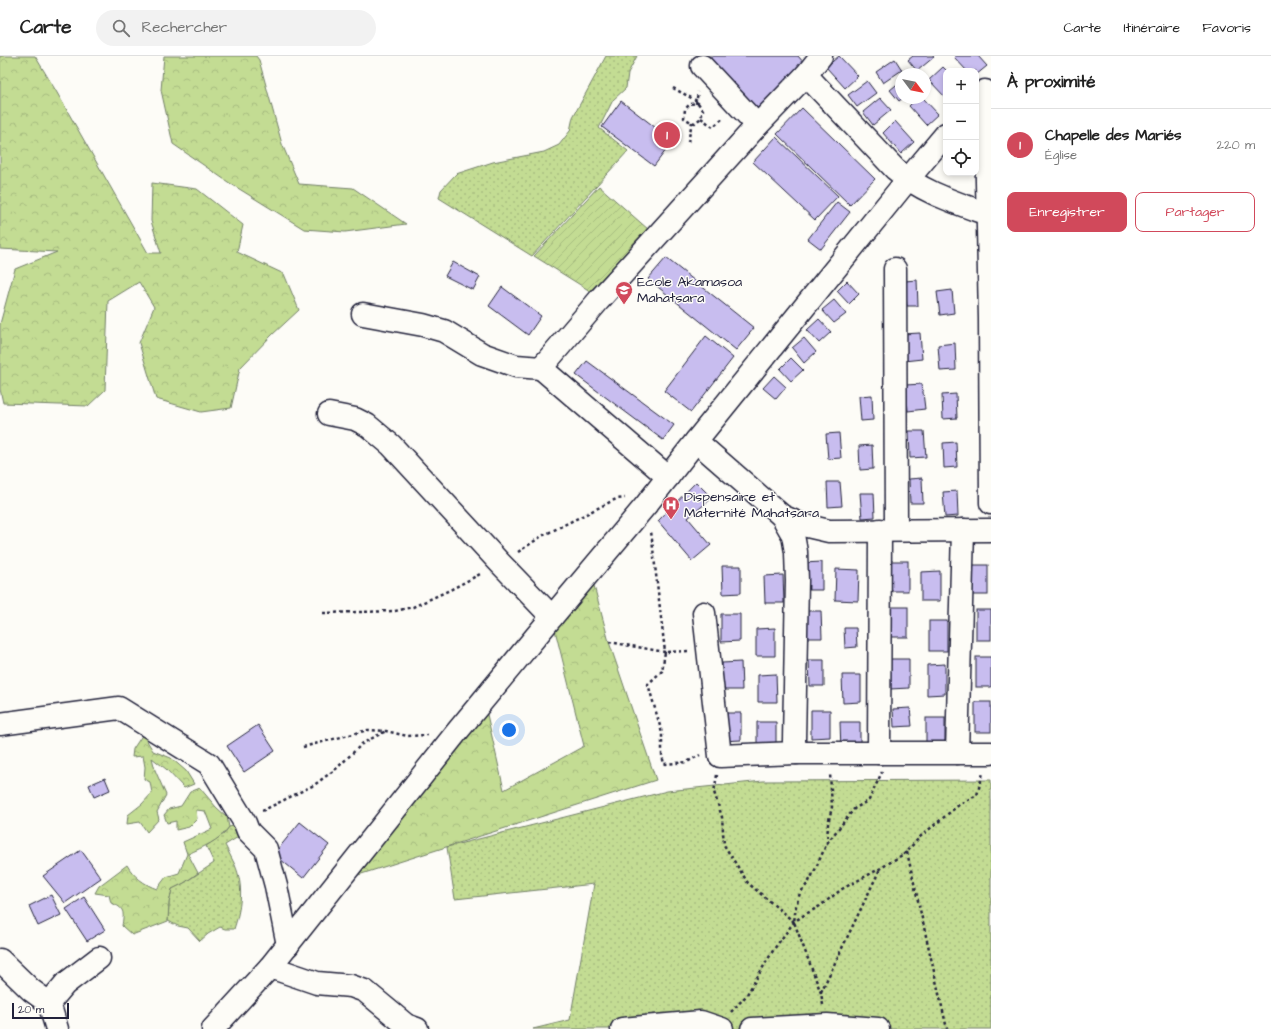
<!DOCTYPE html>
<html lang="fr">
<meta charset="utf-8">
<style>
body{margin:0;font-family:"Architects Daughter",sans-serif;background:#f2f2f2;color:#222}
.controls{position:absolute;right:12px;top:12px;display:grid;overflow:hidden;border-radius:8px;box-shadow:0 2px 6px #0003}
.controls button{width:36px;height:36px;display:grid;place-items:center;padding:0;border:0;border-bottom:1px solid #e0e0e0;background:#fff;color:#222;font:20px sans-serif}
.compass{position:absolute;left:895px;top:12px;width:36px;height:36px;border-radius:50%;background:#fff;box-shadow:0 2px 6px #0003;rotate:122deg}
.scale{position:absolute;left:12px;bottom:10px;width:57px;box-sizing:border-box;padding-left:4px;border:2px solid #22223b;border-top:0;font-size:11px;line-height:14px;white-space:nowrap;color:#22223b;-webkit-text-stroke:3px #fdfcf7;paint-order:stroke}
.you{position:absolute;left:509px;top:674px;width:14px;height:14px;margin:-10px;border:3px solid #fff;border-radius:50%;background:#1a73e8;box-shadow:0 0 0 6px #1a73e833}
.badge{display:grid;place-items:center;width:26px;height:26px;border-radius:50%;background:#d1495b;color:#fff;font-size:13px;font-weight:700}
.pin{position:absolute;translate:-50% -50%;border:2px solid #fff;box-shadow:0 1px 4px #0006}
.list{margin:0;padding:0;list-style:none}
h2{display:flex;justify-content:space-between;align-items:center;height:52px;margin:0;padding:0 16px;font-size:17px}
h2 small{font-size:13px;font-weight:400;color:#767676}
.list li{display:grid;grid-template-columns:26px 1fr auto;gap:12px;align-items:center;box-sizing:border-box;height:72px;padding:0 16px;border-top:1px solid #e0e0e0}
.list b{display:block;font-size:15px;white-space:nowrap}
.list p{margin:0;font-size:13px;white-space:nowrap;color:#767676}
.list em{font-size:13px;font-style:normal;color:#767676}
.actions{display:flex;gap:8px;padding:12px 16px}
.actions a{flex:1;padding:9px 0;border:1px solid #d1495b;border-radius:8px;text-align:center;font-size:14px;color:#d1495b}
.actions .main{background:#d1495b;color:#fff}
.icon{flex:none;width:22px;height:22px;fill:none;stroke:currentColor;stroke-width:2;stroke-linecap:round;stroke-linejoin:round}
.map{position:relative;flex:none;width:991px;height:973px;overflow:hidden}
header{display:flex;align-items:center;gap:24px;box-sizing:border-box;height:56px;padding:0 20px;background:#fff;border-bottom:1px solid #e0e0e0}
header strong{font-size:19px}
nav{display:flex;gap:22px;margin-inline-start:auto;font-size:14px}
.search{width:280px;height:36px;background:#f2f2f2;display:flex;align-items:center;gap:10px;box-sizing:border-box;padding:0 14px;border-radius:22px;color:#767676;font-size:15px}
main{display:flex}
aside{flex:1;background:#fff}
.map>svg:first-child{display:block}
</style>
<header>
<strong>Carte</strong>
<div class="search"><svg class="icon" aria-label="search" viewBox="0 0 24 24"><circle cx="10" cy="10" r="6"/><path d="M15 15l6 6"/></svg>Rechercher</div>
<nav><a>Carte</a><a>Itinéraire</a><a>Favoris</a></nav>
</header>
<main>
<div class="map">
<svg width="991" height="973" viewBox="0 0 991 973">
<defs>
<pattern id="grass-dots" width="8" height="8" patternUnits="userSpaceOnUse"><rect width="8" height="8" fill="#c3dc93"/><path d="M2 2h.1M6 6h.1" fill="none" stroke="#a7bc80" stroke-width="1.8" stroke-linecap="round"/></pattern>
<pattern id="forest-crowns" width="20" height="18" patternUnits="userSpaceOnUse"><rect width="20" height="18" fill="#c3dc93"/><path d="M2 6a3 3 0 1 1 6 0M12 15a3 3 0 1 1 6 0" fill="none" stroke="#a7bc80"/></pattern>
<pattern id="garden-furrows" width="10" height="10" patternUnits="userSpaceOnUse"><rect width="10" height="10" fill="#c3dc93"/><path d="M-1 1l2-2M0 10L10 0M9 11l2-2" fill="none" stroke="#a7bc80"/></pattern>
</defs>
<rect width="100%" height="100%" fill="#fdfcf7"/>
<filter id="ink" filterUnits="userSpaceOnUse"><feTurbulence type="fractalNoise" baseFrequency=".025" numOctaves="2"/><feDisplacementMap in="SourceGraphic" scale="8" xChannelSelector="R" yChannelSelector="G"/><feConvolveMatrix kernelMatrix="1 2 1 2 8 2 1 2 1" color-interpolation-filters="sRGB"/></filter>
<g filter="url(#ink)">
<!-- grass -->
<g fill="url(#grass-dots)" stroke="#727f67">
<path d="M606,0h31l-9,17 -2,15 -13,12 -14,28 29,23 -96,105 -93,-58 2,-8 15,-16 37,-12 51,-10 15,-7 11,-14 3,-14z"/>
<path d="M991,724v249h-458l37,-9 24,-136 -139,15 -8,-52 220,-56 96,-10z"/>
<path d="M245,767l3,8 -23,14c3,7 7,13 10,20 9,21 6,43 -1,64h-9l-5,-2 -12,7 -8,7 -12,-13 -10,-2 -10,-5 1,-18 3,-14 12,-6 30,-20 -8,-17 18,-12 5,-7z"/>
</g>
<!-- forest -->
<g fill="url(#forest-crowns)" stroke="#727f67">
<path d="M0,0h35l21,35 92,162h13l-10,-32 1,-38 45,6 46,36 -6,27 47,22 15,36 -27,25 -32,33 -9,40 -30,4 -45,-13 -17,-56 15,-36 -15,-25 -31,19 -3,89 -17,16 -85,-3 -3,-14v-65l15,-55 42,-17 -57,-3z"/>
<path d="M164,0h92l3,4 23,84 17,40 54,4 53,36 -61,8 -41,-3 -76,-47 -55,-38 -12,-54z"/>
<path d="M593,526l16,60 47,138 -304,97 134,-167 18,80 80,-44 -30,-120z"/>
<path d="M143,678l10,17 18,7 15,13 8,13 -10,4 -18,-19 -14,-11 3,12 11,25 -9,17 2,7 -12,13 -7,-10 -13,2 1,-9 14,-11 10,-11 -2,-11 -6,-3 1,-12 -2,-11 -11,1 1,-8z"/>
<path d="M200,732l16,19 11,10 2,10c-10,14 -26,20 -41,27l10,19 -14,10 -12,6 -3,14 -1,18 -36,14 -10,-9c2,-14 3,-18 -11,-23l-2,-8 -14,-2 4,-7 28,-21c6,11 18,20 30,24l9,-12 13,-4 8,-19 -4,-12 29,-13 -7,-18 -9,-1 1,9 -8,8 -13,3v-9l-9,2 -3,-8 5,-6 12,-3 9,-14z"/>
</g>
<!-- garden -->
<path fill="url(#garden-furrows)" stroke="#727f67" d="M599,130l50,44 -59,61 -56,-35z"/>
<!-- building -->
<g fill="#c8bdef" stroke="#22223b">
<path d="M705,0h93l6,7 -48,50z"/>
<path d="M839,0l19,20 -13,12 -19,-21z"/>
<path d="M913,0h20l1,1 -17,14 -9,-11z"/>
<path d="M955,0h23l9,10 -11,9v-4h-9l-13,-14z"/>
<path d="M895,3l7,11 -19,13 -7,-11z"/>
<path d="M943,11l4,4 -1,27 -17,-18z"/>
<path d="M867,25l9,12 -19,14 -9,-12z"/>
<path d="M901,25v17h2l-4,3 -9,-11z"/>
<path d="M880,42l11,12 -18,15 -10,-13z"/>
<path d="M917,42h6l15,16 -12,11 -17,-19z"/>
<path d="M621,45l52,40 -19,25 -52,-39z"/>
<path d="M802,52l73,71 -25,26 -73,-71z"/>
<path d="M895,65l19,21 -13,12 -18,-21z"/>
<path d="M776,81l62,59 -23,24 -62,-58z"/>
<path d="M837,146l13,10 -29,37 -13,-10z"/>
<path d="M666,202l88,70 -18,22 -88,-71z"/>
<path d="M453,206l27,15 -7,13 -28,-14z"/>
<path d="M917,224l1,26h-11l-2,-25z"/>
<path d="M847,225l12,13 -10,10 -12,-13z"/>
<path d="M502,231l39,29 -13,19 -39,-29z"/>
<path d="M952,234l2,23 -14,2 -3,-23z"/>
<path d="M834,244l12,14 -12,9 -12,-13z"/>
<path d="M819,263l12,13 -12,11 -12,-13z"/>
<path d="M920,277l2,26 -18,2 -1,-27z"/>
<path d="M706,280l27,22 -42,54 -27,-21z"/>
<path d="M804,282l12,14 -12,11 -12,-15z"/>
<path d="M955,287l1,27 -16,1 -2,-26z"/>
<path d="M791,302l12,12 -12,11 -11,-12z"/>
<path d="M587,305l87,64 -11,15 -87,-65z"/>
<path d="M774,320l12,11 -10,12 -13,-11z"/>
<path d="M922,328l3,25 -17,2 -2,-26z"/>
<path d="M956,338l1,24 -14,1 -1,-24z"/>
<path d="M872,339l1,25 -12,1 -2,-25z"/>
<path d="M909,375h15l2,26 -16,1z"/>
<path d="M839,377l2,25 -13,1 -2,-25z"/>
<path d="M956,386l1,25 -13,1 -1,-25z"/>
<path d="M872,389l1,24 -13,1 -1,-24z"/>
<path d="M922,422l1,25h-13l-1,-24z"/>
<path d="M696,426l16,16 -24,20 23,27 -19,16 -34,-40z"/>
<path d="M827,426h13l2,24 -14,1z"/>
<path d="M957,435l1,25 -13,1 -2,-25z"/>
<path d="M860,437h14l1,24 -13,1z"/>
<rect x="890" y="505" width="18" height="30"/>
<path d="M822,506v28h-19v-27z"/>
<rect x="969" y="509" width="19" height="30"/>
<path d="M722,510h19v27l-18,1z"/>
<path d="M836,513l23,1 -1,31 -23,-1z"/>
<path d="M940,515v30h-19v-29z"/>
<path d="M783,519l1,28h-19l-1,-27z"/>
<rect x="890" y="551" width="18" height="30"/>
<rect x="976" y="554" width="15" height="30"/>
<path d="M802,555h19l1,27h-19z"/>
<path d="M721,558h19v27l-19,1z"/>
<rect x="929" y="565" width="18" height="30"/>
<path d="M775,572v28h-19v-27z"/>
<path d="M844,572h12l1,19 -12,1z"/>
<rect x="976" y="601" width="15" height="30"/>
<path d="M890,603h19v29l-19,1z"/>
<path d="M809,604h15v26h-14z"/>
<path d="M741,606l1,28h-20v-27z"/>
<path d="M945,608v30l-18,1v-30z"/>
<path d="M776,618l1,28h-19v-27z"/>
<path d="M842,619h19v27l-18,1z"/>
<rect x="975" y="646" width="16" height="30"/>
<path d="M910,652l2,18 -18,1 -1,-18z"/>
<path d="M811,654h19v27l-19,1z"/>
<path d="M721,657h20v27l-19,1z"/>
<rect x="926" y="662" width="19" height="29"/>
<path d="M757,666h19v27l-19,1z"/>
<path d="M840,666h20v27l-19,1z"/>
<path d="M258,669l17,26 -31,21 -17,-26z"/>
<path d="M105,722l5,12 -16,7 -5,-12z"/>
<path d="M300,766l29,23 -26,33 -29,-24z"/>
<path d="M81,794l20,28 -36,25 -22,-27z"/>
<path d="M51,839l10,20 -23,11 -9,-20z"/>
<path d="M84,841l21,33 -18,11 -21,-32z"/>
</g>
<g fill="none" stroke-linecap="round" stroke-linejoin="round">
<defs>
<g id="minor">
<path d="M702,10l55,59"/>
<path d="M806,19l15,-19"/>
<path d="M985,35l5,227 1,185"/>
<path d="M895,213l1,261"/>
<path d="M363,258l60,11 21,6 38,23 34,12 25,2 58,-68 153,-169 54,-56 89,94c27,23 59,33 92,45"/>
<path d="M541,312l127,109"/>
<path d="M329,358l26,5 12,6 24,20 109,118 52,54"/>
<path d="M696,385l86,75 21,9 26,6 162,-1"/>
<path d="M782,460l11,19 3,17 1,29 -3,160 2,12h195"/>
<path d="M704,557l16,143 76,-3"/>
<path d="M0,668l119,-16 90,56 36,59 3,8 18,18 10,37 12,59"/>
<path d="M879,697l1,-223"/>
<path d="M957,697l6,-223"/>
<path d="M0,904l31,30 18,13"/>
<path d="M270,911l47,16 34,3 14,5 41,34 11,4"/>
<path d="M57,973l-8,-26 16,-19 34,-26"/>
<path d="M213,973l57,-62 186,-234 96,-116 94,-112 50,-64 208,-257 42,-50"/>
<path d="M622,973l79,-7 21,7"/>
<path d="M752,973l75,-4 51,4"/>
</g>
</defs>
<!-- minor casing -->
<use href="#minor" stroke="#22223b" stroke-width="25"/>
<!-- path -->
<g stroke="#22223b" stroke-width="2.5" stroke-dasharray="3 3" stroke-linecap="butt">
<path d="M673,32l24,13"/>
<path d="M698,47l5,7 -2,8 -6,5 -4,-1 -7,-4 1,-9 5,-5z"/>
<path d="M696,48l2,-12"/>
<path d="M701,62l12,9 10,-9"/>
<path d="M688,86l4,-20"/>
<path d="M518,496l24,-16 74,-37 9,-1"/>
<path d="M323,557l72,-2 18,-4 37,-17 32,-17"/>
<path d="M609,586l56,10 -14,-121"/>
<path d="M688,595l-23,1 -3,19 -14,13 14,49v22l2,9 23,-2 13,-7"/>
<path d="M303,691l65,-17 18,1 21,5 21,-1"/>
<path d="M717,719l-3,17 8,25 2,28 24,38 46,39"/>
<path d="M262,755l52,-26 22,-16 27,-26 23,-12"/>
<path d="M827,787l27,-34 15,-9 13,-28"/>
<path d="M907,796l40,177"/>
<path d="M821,936l59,-123"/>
<path d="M823,949l-2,-12 -27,-71 2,-16 4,-13 8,-10 7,-13 12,-27 1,-19 4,-17 -2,-34"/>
<path d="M731,956l15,-16 28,-47 20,-27 10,-7 16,-9 22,-17 39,-21 26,-16 -3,2 17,-18 39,-32 17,-9 6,-22"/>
</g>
<!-- minor -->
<use href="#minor" stroke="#fdfcf7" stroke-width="22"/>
</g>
</g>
<!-- icons -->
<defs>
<symbol id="school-pin" viewBox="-11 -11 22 30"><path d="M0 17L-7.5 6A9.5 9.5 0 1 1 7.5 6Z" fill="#d1495b" stroke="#fdfcf7"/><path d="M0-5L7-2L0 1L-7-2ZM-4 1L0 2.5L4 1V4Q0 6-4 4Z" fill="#fff"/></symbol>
<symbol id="hospital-pin" viewBox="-11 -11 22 30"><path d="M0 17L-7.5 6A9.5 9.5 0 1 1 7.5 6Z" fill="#d1495b" stroke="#fdfcf7"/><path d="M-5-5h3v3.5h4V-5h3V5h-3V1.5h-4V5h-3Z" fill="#fff"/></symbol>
</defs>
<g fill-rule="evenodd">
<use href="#school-pin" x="614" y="224" width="20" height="27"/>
<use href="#hospital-pin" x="661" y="439" width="20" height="27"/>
</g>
<g text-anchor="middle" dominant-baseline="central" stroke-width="3" stroke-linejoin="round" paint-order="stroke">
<!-- poi labels -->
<g font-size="14" fill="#22223b" stroke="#fdfcf7" text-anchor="start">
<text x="637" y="226">Ecole Akamasoa<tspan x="637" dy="16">Mahatsara</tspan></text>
<text x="684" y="441">Dispensaire et<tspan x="684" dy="16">Maternité Mahatsara</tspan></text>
</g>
</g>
</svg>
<div class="controls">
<button>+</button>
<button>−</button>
<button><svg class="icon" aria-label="locate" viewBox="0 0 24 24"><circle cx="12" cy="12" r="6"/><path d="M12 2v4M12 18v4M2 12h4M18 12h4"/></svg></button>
</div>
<svg class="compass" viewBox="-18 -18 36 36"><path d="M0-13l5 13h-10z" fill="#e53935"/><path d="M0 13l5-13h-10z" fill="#767676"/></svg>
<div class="scale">20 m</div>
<div class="you"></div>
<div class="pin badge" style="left:667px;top:79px">1</div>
</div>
<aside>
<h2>À proximité<small></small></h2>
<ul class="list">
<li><span class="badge">1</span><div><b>Chapelle des Mariés</b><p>Église</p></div><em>220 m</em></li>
</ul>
<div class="actions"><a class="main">Enregistrer</a><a>Partager</a></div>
</aside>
</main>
